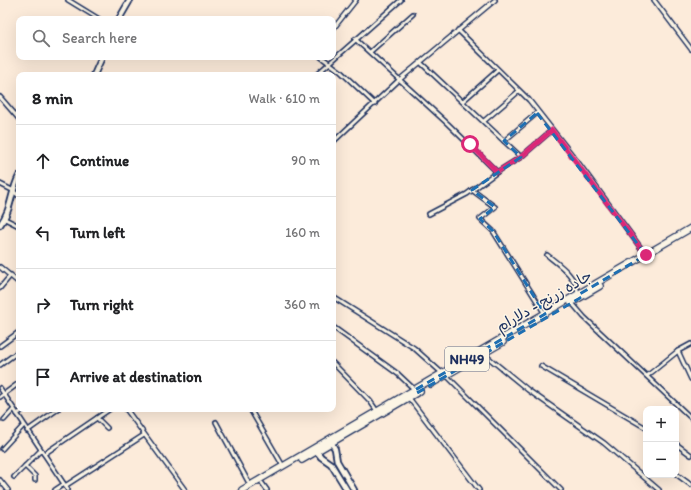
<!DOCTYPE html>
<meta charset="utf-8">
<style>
body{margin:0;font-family:Itim,"Playpen Sans Arabic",sans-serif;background:#f2f2f2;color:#202124}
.controls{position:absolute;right:12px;bottom:12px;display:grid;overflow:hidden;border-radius:8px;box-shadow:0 4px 16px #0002}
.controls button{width:36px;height:36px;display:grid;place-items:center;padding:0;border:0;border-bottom:1px solid #e0e0e0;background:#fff;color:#202124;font:20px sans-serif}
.stop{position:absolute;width:12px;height:12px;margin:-9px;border:3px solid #db2777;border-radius:50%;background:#fff}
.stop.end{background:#db2777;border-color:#fff;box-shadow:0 1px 4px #0008}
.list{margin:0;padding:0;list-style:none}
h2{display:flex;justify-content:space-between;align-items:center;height:52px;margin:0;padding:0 16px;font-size:17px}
h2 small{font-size:13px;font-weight:400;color:#757577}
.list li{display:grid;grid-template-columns:26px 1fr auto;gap:12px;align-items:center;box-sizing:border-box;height:72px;padding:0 16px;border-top:1px solid #e0e0e0}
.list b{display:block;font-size:15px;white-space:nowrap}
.list em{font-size:13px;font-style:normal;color:#757577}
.icon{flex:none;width:22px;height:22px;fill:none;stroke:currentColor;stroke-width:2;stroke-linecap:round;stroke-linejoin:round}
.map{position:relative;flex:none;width:691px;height:490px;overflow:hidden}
.search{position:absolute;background:#fff;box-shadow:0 4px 16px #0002;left:16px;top:16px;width:320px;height:44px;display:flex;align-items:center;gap:10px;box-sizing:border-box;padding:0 14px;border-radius:8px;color:#757577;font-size:15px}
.panel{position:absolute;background:#fff;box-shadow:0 4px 16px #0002;left:16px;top:72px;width:320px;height:340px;border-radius:8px}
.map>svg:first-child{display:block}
</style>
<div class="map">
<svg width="691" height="490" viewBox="0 0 691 490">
<rect width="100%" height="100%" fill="#fcebda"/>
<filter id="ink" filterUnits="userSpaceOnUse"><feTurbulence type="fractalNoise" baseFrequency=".025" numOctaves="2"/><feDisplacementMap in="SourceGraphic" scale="8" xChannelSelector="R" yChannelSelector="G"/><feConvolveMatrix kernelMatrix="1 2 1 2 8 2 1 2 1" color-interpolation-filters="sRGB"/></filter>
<g filter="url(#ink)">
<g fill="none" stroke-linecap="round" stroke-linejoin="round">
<defs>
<g id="street">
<path d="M68,0l31,19"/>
<path d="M654,0l37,49"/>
<path d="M333,29l23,-29"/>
<path d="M458,30l71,70 48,61 69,94"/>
<path d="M355,39l93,85 49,48 -30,22 -38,20"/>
<path d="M370,52l43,-38"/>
<path d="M321,57l19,14 35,33"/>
<path d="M421,63l100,94"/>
<path d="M316,75l85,-75"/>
<path d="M0,97l19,22"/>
<path d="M463,101l35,-31"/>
<path d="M484,121l35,-30"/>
<path d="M504,141l33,-28"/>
<path d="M333,142l66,-62 96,-80"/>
<path d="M497,172l24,-15 31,-27"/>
<path d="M0,184l12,6 7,6"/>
<path d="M472,190l23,17 -15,12 13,12 52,83"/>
<path d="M5,219l14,7"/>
<path d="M547,255c14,11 30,22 31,40"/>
<path d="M0,267l19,16"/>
<path d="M0,288l11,-13"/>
<path d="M333,297l81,51 28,25"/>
<path d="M572,303l12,14 107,101"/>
<path d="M333,327l65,47 17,16"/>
<path d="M0,346l19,-14"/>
<path d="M678,351l13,28"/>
<path d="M484,354l44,36 76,53 55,47"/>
<path d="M333,363l37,38 7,10"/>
<path d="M0,365l19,-14"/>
<path d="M541,366l105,62"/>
<path d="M446,375l115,115"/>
<path d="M647,376l31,-25 13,-7"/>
<path d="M0,388l68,102"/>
<path d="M0,397l19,-14"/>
<path d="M409,398l70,92"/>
<path d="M126,409l59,81"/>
<path d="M184,409h4"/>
<path d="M250,409l33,57"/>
<path d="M17,414l8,-5"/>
<path d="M97,418l10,10"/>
<path d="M4,420l10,-11"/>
<path d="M216,422l34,63"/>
<path d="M27,431l31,-22"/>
<path d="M676,444l15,11"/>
<path d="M2,449l22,-24"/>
<path d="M44,454l66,-45"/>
<path d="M25,466l10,10v4"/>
<path d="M676,474l15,11"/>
<path d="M14,477l27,-27"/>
<path d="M0,480l8,10"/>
<path d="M262,483l5,7"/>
<path d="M65,486l79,-51"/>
<path d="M55,490l9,-6"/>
</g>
<g id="secondary">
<path d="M119,19l11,-19"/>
<path d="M94,75l8,-18"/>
<path d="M0,225c12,-16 10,-31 19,-49"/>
<path d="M330,440l5,9 2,12 17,29"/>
<path d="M315,449l6,8 10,7 16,26"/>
</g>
<g id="highway">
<path d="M571,303l29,-17"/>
<path d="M431,384l72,-42"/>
<path d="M302,460l118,-69"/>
<path d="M242,490l449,-262"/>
</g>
</defs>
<!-- street casing -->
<use href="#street" stroke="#1b2f5e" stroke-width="6"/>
<!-- secondary casing -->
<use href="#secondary" stroke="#1b2f5e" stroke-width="8"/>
<!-- highway casing -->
<use href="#highway" stroke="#1b2f5e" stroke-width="8"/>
<!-- street -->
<use href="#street" stroke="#fcf5e5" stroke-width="3"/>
<!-- secondary -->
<use href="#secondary" stroke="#fcf5e5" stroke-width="4.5"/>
<!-- highway -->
<use href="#highway" stroke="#fcf5e5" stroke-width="5.5"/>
</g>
</g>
<g fill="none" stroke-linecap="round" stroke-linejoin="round" filter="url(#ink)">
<!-- route -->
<path stroke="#db2777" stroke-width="5" d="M470,144l27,28 24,-15 31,-27 94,125"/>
</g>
<!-- marked area -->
<path fill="none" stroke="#1f6fb2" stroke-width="3" stroke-dasharray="8 5" stroke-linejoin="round" d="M537,113l109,142 -68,40 2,3 -163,95 -2,-3 130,-76 -52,-83 -13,-12 15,-12 -23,-17 49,-33 -17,-16z"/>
<g text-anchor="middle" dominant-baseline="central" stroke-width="3" stroke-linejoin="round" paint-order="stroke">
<!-- shield labels -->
<rect fill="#fcf5e5" stroke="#5e6a86" stroke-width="1" x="445" y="347" width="44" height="24" rx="3"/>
<g font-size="14" font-weight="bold" fill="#1b2f5e">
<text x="467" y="359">NH49</text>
</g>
<!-- street labels -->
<g font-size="15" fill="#1b2f5e" stroke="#fcf5e5">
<text transform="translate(544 301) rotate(-30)">جاده زرنج - دلارام</text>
</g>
</g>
</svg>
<div class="controls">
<button>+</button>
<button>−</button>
</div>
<div class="stop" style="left:470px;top:144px"></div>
<div class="stop end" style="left:646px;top:255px"></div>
<div class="search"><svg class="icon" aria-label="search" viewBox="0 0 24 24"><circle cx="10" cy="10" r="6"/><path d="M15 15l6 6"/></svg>Search here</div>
<section class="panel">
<h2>8 min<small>Walk · 610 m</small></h2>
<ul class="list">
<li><svg class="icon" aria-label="ahead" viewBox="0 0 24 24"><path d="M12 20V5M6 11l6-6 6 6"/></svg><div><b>Continue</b></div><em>90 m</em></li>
<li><svg class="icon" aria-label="left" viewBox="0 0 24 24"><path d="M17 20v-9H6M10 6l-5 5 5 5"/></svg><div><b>Turn left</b></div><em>160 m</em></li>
<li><svg class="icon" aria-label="right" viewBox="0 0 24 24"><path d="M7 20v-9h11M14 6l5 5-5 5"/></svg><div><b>Turn right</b></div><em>360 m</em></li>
<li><svg class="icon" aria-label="arrive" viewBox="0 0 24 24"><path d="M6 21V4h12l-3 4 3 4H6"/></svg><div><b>Arrive at destination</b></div></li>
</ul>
</section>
</div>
